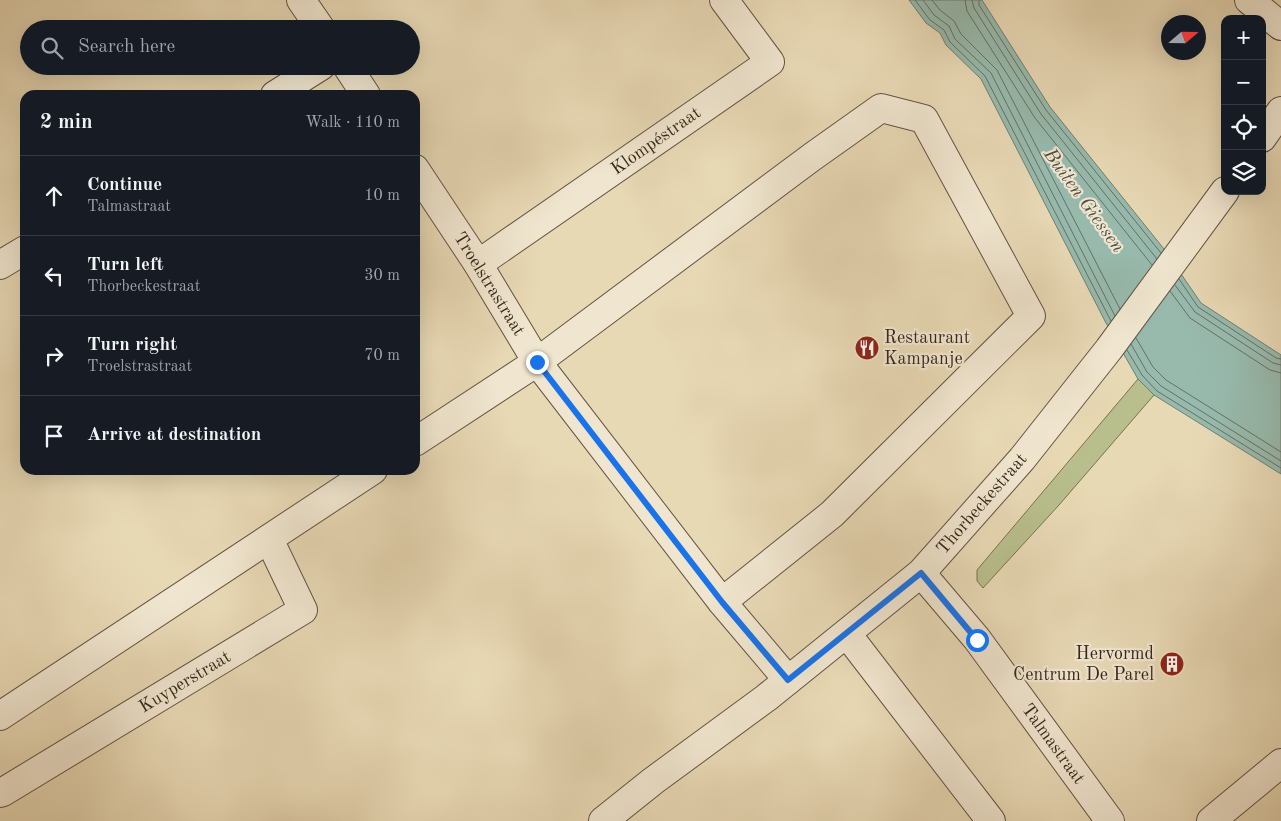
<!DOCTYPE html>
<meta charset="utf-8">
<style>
body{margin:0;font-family:"Old Standard TT",serif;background:#242831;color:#f1f3f6}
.controls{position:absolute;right:15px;top:15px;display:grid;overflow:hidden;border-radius:10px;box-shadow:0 5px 20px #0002}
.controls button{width:45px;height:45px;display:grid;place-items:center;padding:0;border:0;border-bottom:1px solid #363941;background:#171b24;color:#f1f3f6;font:25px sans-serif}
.compass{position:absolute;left:1161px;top:15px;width:45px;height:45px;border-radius:50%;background:#171b24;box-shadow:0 5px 20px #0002;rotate:70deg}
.stop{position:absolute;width:15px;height:15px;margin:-11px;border:4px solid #1a73e8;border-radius:50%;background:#fff}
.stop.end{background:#1a73e8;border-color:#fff;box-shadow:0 1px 5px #0008}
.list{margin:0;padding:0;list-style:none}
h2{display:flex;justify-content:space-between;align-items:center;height:65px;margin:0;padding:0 20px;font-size:21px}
h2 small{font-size:16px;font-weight:400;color:#9ea1a6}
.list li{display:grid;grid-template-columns:32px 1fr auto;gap:15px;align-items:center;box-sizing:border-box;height:80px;padding:0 20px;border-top:1px solid #363941}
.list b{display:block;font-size:19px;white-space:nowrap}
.list p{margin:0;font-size:16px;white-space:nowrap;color:#9ea1a6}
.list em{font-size:16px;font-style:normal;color:#9ea1a6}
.icon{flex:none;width:28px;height:28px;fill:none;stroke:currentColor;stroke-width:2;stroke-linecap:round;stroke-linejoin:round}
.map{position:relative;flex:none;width:1281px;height:821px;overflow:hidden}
.search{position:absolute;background:#171b24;box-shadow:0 5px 20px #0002;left:20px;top:20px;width:400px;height:55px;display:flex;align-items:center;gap:12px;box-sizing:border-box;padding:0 18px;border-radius:28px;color:#9ea1a6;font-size:19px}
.panel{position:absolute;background:#171b24;box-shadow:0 5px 20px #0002;left:20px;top:90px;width:400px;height:385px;border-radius:15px}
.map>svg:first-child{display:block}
</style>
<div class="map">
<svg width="1281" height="821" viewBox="0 0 1281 821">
<rect width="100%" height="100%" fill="#e8d9b5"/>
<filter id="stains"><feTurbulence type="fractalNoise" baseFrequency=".004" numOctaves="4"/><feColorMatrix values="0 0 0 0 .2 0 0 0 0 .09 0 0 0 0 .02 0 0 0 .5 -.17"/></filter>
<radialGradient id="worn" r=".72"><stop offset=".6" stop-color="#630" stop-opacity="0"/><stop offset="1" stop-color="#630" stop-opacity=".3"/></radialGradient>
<!-- green -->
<path fill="#b8bf8c" stroke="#767354" d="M1138,379l16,16 -95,110 -76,83 -6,-7v-11z"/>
<!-- water -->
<path fill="#97baad" stroke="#707f73" d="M909,0h73l68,107 114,142 37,54 80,52v119l-127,-79 -16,-16 -32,-56 -125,-244 -35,-34 -6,-12 -14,-10z"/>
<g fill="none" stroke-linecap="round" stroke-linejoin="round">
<!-- shore -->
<g stroke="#667065" stroke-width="1">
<path d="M915,0l15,20 14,10 6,12 35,34 126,245"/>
<path d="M923,0l11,15 15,11 6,13 36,34 124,243"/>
<path d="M932,0l8,10 14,11 7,13 36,36 123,239"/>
<path d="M965,0l2,11 68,107 117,147"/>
<path d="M972,0l2,8 67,106 116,145"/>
<path d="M979,0v5l67,105 115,143"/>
<path d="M1179,279l19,28 78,51 5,1"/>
<path d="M1175,285l20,27 78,51 8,2"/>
<path d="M1170,291l20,27 80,52 11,3"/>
<path d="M1136,338l17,29 13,13 115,72"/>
<path d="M1131,344l16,28 14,14 120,75"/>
<path d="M1127,350l15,25 15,16 124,77"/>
</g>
<defs>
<g id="minor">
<path d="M301,0l20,29"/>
<path d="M1249,0l32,26"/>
<path d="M347,66l19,29"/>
<path d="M275,95l46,-29"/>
<path d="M1262,138l19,-27"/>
<path d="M415,169l63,95 59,98 185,240 66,78"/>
<path d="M478,264l292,-202 -46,-62"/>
<path d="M0,265l25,-15"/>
<path d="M415,442l122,-80 275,-205 69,-49 43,11 107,197 -199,198 -110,88"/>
<path d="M921,573l56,66 133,182"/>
<path d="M847,634l144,187"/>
<path d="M0,716l373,-246"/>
<path d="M0,793l3,-1 300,-182 -34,-71"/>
<path d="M603,821l50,-40 113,-83 155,-125 101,-114 87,-110 116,-158"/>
<path d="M1211,821l70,-58"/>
</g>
</defs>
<!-- minor casing -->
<use href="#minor" stroke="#625443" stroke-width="30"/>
<!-- minor -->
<use href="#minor" stroke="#f0e6cf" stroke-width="28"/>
</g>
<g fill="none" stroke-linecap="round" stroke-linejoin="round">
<!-- route -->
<path stroke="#1a73e8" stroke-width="6" d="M537,362l185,240 66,78 133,-107 56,67"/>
</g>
<!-- icons -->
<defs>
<symbol id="restaurant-disc" viewBox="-11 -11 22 22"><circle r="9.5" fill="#8f2418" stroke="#f0e6cf"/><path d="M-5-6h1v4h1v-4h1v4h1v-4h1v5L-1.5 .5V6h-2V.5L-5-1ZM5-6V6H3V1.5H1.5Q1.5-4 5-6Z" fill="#fff"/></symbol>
<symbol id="building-disc" viewBox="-11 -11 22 22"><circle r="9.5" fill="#8f2418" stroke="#f0e6cf"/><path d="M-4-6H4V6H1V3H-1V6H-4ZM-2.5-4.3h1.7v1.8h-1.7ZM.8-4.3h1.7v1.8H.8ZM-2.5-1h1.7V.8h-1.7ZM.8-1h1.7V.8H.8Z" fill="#fff"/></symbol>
</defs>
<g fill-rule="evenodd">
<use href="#restaurant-disc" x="853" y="334" width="28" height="28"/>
<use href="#building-disc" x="1158" y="650" width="28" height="28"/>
</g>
<g text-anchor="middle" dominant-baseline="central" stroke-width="4.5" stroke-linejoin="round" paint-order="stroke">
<!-- street labels -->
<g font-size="18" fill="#35271d" stroke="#f0e6cf">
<text transform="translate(656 141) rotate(-35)">Klompéstraat</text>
<text transform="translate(489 284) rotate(58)">Troelstrastraat</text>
<text transform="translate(982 504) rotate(-49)">Thorbeckestraat</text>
<text transform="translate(185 682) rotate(-31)">Kuyperstraat</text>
<text transform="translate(1053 744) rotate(54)">Talmastraat</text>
</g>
<!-- poi labels -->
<g font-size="18" fill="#35271d" stroke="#f0e6cf" text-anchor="start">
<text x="884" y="338">Restaurant<tspan x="884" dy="21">Kampanje</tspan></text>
<text x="1154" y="654" text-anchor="end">Hervormd<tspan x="1154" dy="21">Centrum De Parel</tspan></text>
</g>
<!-- water labels -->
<g font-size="19" font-style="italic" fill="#4e4c41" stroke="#f0e6cf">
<text transform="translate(1083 201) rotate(54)">Buiten Giessen</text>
</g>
</g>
<rect width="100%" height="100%" filter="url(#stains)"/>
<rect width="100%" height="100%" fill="url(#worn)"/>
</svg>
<div class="controls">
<button>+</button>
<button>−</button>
<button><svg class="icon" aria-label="locate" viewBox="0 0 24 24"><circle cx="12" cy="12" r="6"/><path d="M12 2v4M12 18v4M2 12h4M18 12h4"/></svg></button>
<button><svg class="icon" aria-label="layers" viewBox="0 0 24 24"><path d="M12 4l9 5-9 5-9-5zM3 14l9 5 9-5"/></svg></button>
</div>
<svg class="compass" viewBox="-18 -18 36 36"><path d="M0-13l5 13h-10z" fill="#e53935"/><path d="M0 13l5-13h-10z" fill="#9ea1a6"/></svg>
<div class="stop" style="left:977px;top:640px"></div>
<div class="stop end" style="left:537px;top:362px"></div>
<div class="search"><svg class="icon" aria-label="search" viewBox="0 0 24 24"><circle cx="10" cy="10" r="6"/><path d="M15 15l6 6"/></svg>Search here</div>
<section class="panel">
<h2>2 min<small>Walk · 110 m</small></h2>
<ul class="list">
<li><svg class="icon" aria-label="ahead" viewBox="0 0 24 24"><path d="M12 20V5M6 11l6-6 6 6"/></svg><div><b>Continue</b><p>Talmastraat</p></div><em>10 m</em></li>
<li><svg class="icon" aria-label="left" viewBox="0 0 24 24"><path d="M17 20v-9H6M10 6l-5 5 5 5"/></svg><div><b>Turn left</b><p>Thorbeckestraat</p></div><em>30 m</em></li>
<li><svg class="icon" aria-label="right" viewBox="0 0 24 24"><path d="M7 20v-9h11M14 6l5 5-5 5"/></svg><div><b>Turn right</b><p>Troelstrastraat</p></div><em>70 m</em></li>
<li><svg class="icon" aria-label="arrive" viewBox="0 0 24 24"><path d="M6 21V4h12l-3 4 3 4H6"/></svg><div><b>Arrive at destination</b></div></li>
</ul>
</section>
</div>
